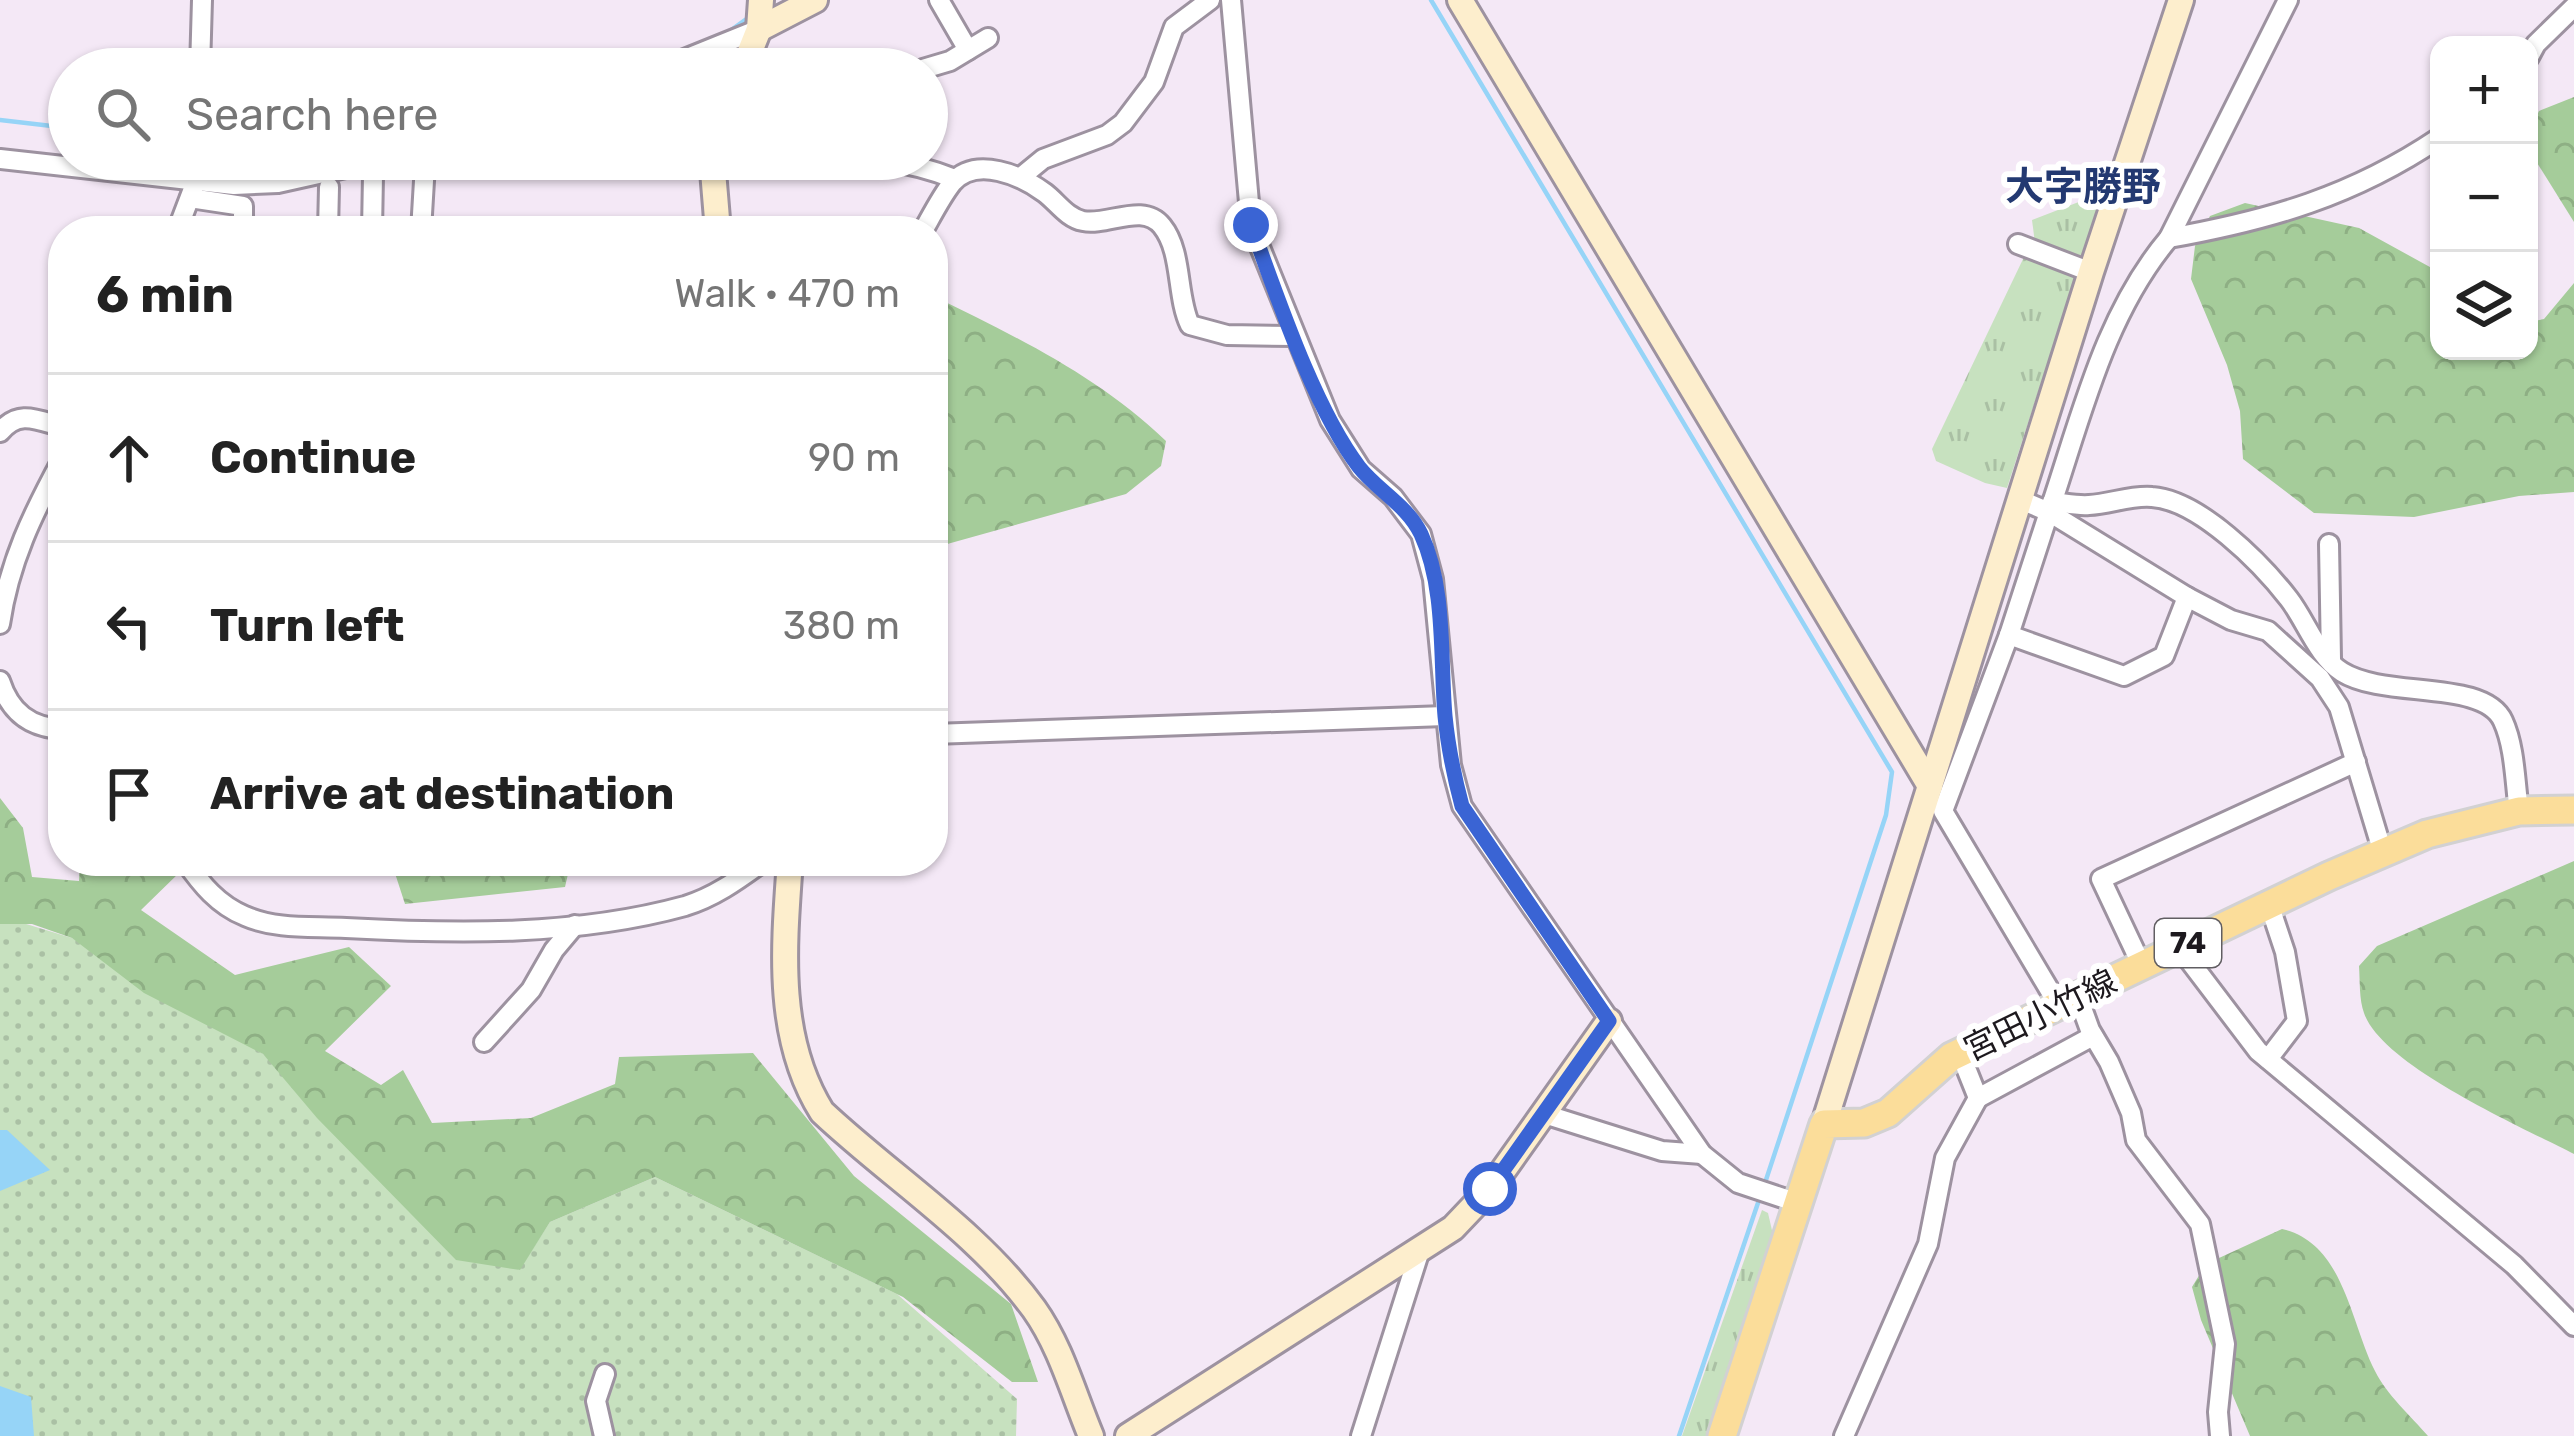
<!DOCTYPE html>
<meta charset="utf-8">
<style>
body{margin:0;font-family:Rubik,"Noto Sans JP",sans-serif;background:#f2f2f2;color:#222}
.controls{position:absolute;right:36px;top:36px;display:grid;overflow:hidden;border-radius:24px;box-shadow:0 3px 9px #0004}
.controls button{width:108px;height:108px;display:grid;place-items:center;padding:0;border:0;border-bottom:3px solid #e0e0e0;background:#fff;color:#222;font:60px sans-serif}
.stop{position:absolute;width:36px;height:36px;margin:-27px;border:9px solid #3a64d4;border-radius:50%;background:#fff}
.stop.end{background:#3a64d4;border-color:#fff;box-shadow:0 3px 12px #0008}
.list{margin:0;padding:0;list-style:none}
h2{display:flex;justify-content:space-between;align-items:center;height:156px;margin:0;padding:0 48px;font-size:51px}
h2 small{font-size:39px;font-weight:400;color:#767676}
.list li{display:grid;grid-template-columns:78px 1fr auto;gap:36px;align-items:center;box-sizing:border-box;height:168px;padding:0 48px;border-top:3px solid #e0e0e0}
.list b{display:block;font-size:45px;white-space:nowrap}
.list em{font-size:39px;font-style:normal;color:#767676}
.icon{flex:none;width:66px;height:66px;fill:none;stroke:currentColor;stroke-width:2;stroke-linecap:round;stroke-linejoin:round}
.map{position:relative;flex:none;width:2574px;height:1436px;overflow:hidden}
.search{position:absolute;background:#fff;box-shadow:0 3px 9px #0004;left:48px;top:48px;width:900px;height:132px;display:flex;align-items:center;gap:30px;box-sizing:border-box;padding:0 42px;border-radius:66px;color:#767676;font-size:45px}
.panel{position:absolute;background:#fff;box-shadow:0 3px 9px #0004;left:48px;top:216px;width:900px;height:660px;border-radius:48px}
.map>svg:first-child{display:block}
</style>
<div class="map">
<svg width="2574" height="1436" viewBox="0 0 2574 1436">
<defs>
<pattern id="grass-dots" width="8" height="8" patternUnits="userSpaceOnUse" patternTransform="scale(3)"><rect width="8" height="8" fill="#c7e1bf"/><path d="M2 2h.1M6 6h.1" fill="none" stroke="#aac0a4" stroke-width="1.8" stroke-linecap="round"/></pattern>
<pattern id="forest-crowns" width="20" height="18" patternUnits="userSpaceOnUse" patternTransform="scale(3)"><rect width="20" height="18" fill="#a5cc9a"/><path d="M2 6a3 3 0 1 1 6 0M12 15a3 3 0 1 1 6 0" fill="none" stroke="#8eaf84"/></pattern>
<pattern id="park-tufts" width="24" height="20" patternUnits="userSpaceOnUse" patternTransform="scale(3)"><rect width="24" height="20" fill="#c7e1bf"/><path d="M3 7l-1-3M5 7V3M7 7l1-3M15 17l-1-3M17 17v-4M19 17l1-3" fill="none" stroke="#aac0a4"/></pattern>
</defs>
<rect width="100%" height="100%" fill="#f4e8f6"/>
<!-- grass -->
<path fill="url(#grass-dots)" d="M0,916l72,22 191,116 256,216 31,-48 105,-45 242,117 120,105 -1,37h-1016z"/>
<!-- forest -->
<g fill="url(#forest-crowns)">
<path d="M2574,97v125l-45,-72v-18l10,-21z"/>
<path d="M2245,203l114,25 80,44v79h90v-29l15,-3 30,-36v209l-55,4 -105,21 -100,-4 -71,-54 -3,-48 -13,-46 -36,-86 4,-33 15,-30z"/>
<path d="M933,296c84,41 165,80 233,145l-5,25 -35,28 -193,54z"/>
<path d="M0,798l23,30 9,49 47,4 1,-20h28l2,6 21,-6h45l5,10 -40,39 94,65 114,-28 42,39 -66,65 56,34 22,-15 29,53 99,-5 84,-34 4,-27 134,-4 101,123 157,128 27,78h-26l-109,-85 -248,-120 -105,45 -30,48 -64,-10 -139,-142 -54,-64 -119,-61 -72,-55 -40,-14h-32z"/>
<path d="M391,861h180l-6,26 -160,17z"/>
<path d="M2574,861v293c-50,-26 -192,-88 -210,-141 -5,-13 -4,-32 -5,-47l18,-20z"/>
<path d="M2282,1229c62,14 68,93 93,142 11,23 36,45 53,65h-178l-49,-116 -9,-33 14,-23z"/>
</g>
<!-- park -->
<g fill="url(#park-tufts)">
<path d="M2102,193l-21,65 -46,-15 -3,-23z"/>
<path d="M2024,257l52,18 -69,213 -22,-5 -49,-22 -4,-12z"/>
<path d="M1762,1210l6,3 6,26 -60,197h-32z"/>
</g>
<!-- water -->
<g fill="#96d4f7">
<path d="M0,1130h7l43,40 -50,21z"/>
<path d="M0,1386l31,11 3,39h-34z"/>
</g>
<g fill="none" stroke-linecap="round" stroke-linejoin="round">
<!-- stream -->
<g stroke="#96d4f7" stroke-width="4.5">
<path d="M1431,0l461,772 -6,43 -122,371"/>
<path d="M727,33l25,-18"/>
<path d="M0,120l69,8"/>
<path d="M1679,1436l81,-239"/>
</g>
<defs>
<g id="street">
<path d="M939,0l29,50"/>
<path d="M1231,0l20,225 79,195 31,49 32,28 28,37 12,45 18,186 11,41 240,348 36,29 60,20"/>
<path d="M2529,57l7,-13 38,-37"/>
<path d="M200,69l2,-69"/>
<path d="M660,69l99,-40"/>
<path d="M923,69l27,-8 38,-23"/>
<path d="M0,159l234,26 44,-2 108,-24"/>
<path d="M817,159l8,8c47,-11 85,-6 130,12"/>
<path d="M1021,177l22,-18 64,-24 16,-12 31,-41 20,-55 36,-27"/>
<path d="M190,198l53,8v25"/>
<path d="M177,231l19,-50 2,-22"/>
<path d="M328,231l1,-44"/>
<path d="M372,231l1,-56"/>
<path d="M421,231l4,-67"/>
<path d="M923,231c9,-16 18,-34 29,-48 24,-28 70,-7 93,10 12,9 22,25 38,28 25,5 60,-19 79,5 21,26 14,70 28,99l37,10 67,1"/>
<path d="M2169,238c101,-18 184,-42 270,-100"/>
<path d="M2018,244l73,28"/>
<path d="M0,432c19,-23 37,-12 63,-5"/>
<path d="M2021,500l28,12c32,-94 55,-197 120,-274l119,-238"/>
<path d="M2052,502c12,1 25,4 37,3 21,-1 42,-10 63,-8 47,3 109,66 137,102 17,22 29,58 53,73 43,27 142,7 161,49 12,26 12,62 16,90"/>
<path d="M2329,544l2,115"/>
<path d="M0,624c9,-62 33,-111 63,-166"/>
<path d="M2009,635l115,41 40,-20 23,-59"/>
<path d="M0,681c10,31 30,47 63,48"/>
<path d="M933,734l512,-18"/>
<path d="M185,861c16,23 33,44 60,55 32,14 67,10 101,12 111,6 230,8 339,-22 30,-9 54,-27 79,-45"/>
<path d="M2179,947l79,104 256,214 60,61"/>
<path d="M2142,966l-41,-87 255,-117"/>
<path d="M2078,997l12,33 19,32 22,51 5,27 64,84 25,120 -7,68 2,24"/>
<path d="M2059,1006l-116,-195 66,-176 40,-123 138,85 44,23 37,11 52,47 19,29 44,146"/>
<path d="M484,1042l47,-52 23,-40 21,-25"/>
<path d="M2268,1059l29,-38 -12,-69 -16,-48"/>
<path d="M1978,1098l115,-62"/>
<path d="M1544,1114l118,37 40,3"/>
<path d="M604,1436l-8,-35 9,-27"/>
<path d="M1361,1436l59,-186"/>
<path d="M1844,1436l84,-192 17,-86 33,-60 -18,-45"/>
</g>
<g id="secondary">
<path d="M1460,0l470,786"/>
<path d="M759,29l56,-29"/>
<path d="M743,69l16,-40 2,-29"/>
<path d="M712,159l6,72"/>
<path d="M790,861c-6,84 -15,176 32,251 69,65 155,119 212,197 27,38 39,84 57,127"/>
<path d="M1824,1124l267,-852 90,-272"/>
<path d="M1128,1436l325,-208 37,-39 119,-168"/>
</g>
<path id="primary" d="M1722,1436l102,-312 40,-1 24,-10 63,-56 378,-181 98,-42 92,-23 55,-1"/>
</defs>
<!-- street casing -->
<use href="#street" stroke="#9d92a0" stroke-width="24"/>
<!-- secondary casing -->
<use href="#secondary" stroke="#9d92a0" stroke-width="30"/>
<!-- primary casing -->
<use href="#primary" stroke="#d2d1d2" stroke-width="33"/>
<!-- street -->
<use href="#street" stroke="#fff" stroke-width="18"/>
<!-- secondary -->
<use href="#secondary" stroke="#fdeecd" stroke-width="24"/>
<!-- primary -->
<use href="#primary" stroke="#fbdd9a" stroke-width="27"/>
</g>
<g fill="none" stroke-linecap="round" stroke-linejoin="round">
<!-- route -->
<path stroke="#3a64d4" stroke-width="15" d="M1251,225c26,71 63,183 108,242 19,24 48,38 62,67 25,54 19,124 24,182 3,31 9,60 17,90l147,215 -119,168"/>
</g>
<g text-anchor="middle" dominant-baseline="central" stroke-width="12" stroke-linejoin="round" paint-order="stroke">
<!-- shield labels -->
<rect fill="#fff" stroke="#615e62" stroke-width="3" x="2155" y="919" width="66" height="48" rx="9"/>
<g font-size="30" font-weight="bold" fill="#1d191e">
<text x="2188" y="943">74</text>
</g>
<!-- street labels -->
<g font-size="33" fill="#1d191e" stroke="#fff">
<text transform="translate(2040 1015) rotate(-26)">宮田小竹線</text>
</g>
<!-- quarter labels -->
<g font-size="39" font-weight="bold" fill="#233971" stroke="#fff">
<text x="2083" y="187">大字勝野</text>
</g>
</g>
</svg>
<div class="controls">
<button>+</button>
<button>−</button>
<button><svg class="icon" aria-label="layers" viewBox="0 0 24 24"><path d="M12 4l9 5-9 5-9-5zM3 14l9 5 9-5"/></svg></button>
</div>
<div class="stop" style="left:1490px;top:1189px"></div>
<div class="stop end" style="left:1251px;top:225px"></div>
<div class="search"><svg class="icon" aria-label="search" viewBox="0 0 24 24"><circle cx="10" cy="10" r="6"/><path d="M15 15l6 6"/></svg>Search here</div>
<section class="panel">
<h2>6 min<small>Walk · 470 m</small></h2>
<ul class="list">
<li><svg class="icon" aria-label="ahead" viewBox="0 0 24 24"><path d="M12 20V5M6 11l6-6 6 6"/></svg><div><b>Continue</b></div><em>90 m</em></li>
<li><svg class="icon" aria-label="left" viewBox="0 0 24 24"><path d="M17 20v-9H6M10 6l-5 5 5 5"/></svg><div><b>Turn left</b></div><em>380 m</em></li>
<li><svg class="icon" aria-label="arrive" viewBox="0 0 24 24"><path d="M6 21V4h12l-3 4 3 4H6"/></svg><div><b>Arrive at destination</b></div></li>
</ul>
</section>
</div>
